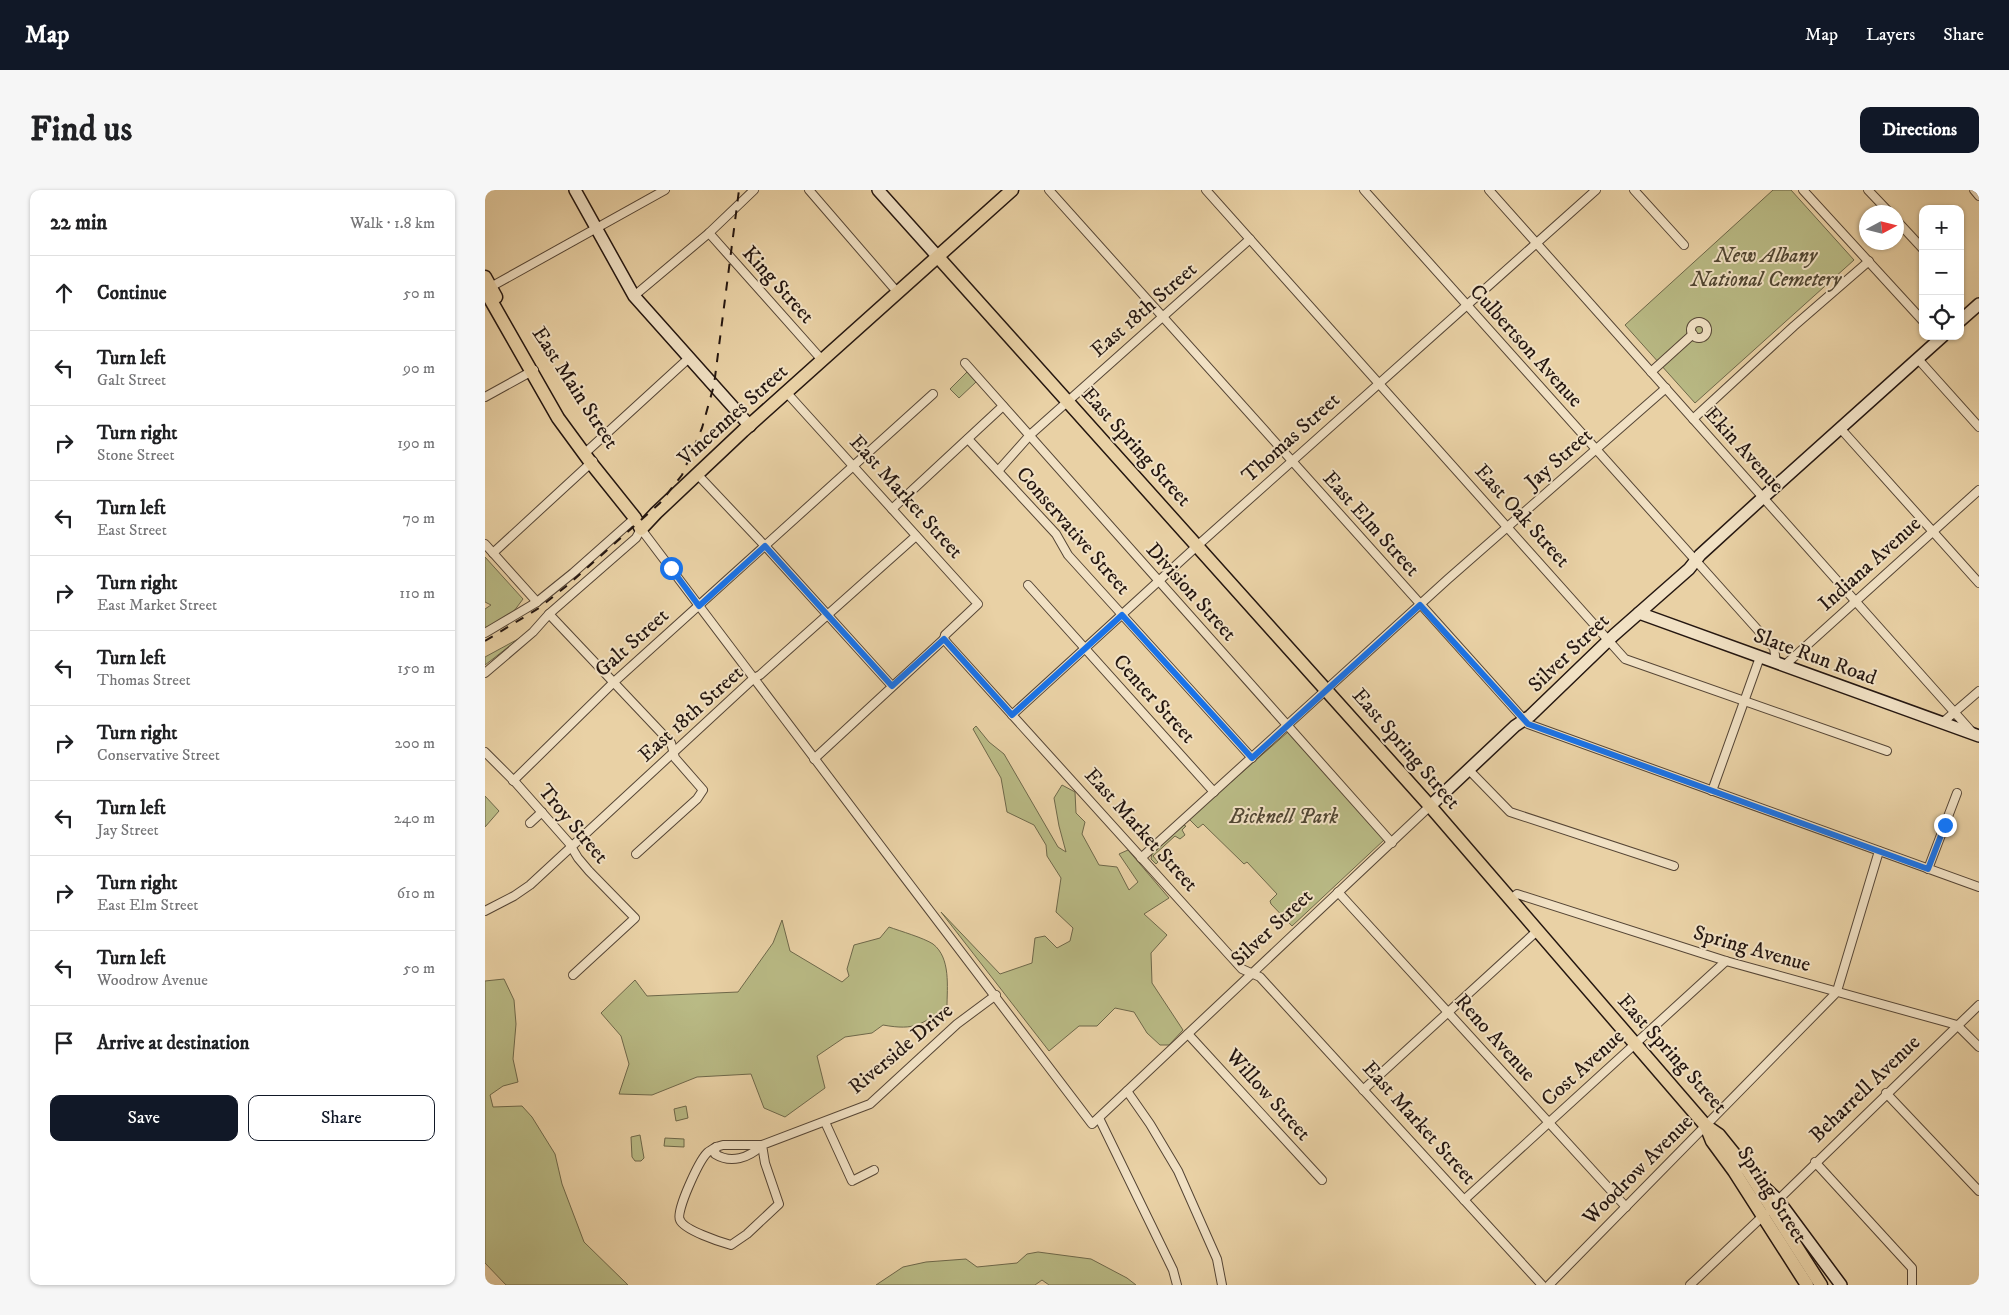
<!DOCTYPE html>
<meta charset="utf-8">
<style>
body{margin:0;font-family:"IM FELL DW Pica",serif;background:#f6f6f6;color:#202124}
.controls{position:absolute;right:15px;top:15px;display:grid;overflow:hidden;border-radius:10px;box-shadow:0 1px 4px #0004}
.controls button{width:45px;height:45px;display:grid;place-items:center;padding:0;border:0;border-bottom:1px solid #e0e0e0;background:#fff;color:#202124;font:25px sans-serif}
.compass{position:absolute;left:1374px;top:15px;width:45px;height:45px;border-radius:50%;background:#fff;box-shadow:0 1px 4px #0004;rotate:83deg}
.stop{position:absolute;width:15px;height:15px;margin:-11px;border:4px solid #1a73e8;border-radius:50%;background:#fff}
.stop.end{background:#1a73e8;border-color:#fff;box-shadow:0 1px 5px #0008}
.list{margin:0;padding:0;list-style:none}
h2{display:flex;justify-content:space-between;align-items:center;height:65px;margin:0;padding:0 20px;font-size:21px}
h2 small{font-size:16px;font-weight:400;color:#757577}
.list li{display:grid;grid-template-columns:32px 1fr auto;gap:15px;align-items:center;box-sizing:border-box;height:75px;padding:0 20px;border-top:1px solid #e0e0e0}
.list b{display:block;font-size:19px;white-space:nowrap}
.list p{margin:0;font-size:16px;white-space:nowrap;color:#757577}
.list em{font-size:16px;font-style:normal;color:#757577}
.actions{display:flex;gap:10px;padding:15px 20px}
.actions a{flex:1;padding:11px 0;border:1px solid #111827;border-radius:10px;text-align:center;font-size:18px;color:#111827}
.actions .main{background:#111827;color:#fff}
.icon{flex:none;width:28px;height:28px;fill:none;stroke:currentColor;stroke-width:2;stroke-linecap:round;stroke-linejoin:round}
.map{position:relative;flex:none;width:1494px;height:1095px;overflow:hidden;border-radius:10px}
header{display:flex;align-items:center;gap:30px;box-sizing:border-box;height:70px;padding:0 25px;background:#111827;color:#fff}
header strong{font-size:24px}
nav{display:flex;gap:28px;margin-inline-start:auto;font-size:18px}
.intro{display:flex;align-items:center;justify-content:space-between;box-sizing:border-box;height:120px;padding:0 30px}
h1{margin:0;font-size:35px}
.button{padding:12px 22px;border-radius:10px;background:#111827;color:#fff;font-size:18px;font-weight:700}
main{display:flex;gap:30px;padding:0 30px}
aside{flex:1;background:#fff;border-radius:10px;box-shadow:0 1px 4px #0004}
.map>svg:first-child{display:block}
</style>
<header>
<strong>Map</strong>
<nav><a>Map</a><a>Layers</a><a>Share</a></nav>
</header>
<div class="intro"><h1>Find us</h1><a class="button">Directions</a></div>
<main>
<aside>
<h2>22 min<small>Walk · 1.8 km</small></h2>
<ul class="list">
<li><svg class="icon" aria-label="ahead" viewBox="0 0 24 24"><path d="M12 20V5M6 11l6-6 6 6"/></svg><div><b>Continue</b></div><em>50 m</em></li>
<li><svg class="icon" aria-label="left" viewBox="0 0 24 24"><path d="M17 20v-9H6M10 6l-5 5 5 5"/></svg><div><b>Turn left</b><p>Galt Street</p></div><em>90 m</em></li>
<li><svg class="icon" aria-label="right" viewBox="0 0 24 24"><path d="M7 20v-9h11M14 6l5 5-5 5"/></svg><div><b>Turn right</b><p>Stone Street</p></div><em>190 m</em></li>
<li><svg class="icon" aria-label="left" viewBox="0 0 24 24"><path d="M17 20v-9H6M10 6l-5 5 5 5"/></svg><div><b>Turn left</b><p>East Street</p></div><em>70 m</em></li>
<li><svg class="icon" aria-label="right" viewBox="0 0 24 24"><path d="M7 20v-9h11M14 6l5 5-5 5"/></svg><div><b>Turn right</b><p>East Market Street</p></div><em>110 m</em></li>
<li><svg class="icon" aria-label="left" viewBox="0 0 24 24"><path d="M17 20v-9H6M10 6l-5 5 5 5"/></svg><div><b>Turn left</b><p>Thomas Street</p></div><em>150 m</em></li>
<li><svg class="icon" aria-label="right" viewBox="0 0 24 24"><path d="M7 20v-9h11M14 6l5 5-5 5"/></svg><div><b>Turn right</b><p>Conservative Street</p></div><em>200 m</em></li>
<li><svg class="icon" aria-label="left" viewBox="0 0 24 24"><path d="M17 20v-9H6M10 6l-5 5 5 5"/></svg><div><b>Turn left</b><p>Jay Street</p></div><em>240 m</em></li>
<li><svg class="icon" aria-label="right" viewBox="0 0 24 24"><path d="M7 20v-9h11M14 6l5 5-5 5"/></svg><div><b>Turn right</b><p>East Elm Street</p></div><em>610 m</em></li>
<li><svg class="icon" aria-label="left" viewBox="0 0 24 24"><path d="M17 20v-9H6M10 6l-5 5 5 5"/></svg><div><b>Turn left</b><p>Woodrow Avenue</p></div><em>50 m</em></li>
<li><svg class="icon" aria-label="arrive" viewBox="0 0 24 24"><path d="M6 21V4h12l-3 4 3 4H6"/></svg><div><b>Arrive at destination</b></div></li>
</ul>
<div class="actions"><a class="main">Save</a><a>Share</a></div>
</aside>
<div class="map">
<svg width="1494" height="1095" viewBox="0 0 1494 1095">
<rect width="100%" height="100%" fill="#e9d1a5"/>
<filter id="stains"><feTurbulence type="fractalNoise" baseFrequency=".004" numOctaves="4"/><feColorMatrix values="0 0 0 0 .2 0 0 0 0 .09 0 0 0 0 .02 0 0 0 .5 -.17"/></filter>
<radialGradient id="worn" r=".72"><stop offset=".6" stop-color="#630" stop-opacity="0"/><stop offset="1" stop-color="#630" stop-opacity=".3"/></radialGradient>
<!-- green -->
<g fill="#b9ba85" stroke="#6e684a">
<path d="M1288,0h18l63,70 -159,143 -70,-78z"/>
<path d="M482,182l9,10 -17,16 -9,-9z"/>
<path d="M0,367l38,42 -12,16 -26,13v-19l6,-4 -6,-3z"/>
<path d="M35,448l-35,27v-8z"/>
<path d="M491,536l13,16 15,12 54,93 8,5 -7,-26 -5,-28 8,-13 13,7 1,21 9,9 -3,12 17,31 18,2 12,23 9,-8 -19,-28 9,-4 41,48 -25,16 23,21 -16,18 1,30 31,47 -14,15h-9l-13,-12 -13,-21 -19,-4 -18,18h-18l-30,25 -108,-139 59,62 32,-11 3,-25 10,-2 12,12 13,-7 3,-13 -17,-16 5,-34 -14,-22 -1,-11 -12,-20 -27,-13 -6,-34 -28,-49z"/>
<path d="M803,542l96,108 -92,86 -21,-22 -1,-3 7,-7 -30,-32 -3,2 -41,-40 -5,4 -9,-9z"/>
<path d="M0,606l14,15 -14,16z"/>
<path d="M697,635l4,1 -4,4 3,5 -5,4 -5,-3 -22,20 5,6 -2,2 -5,-5 1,-6z"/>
<path d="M297,730l8,31 52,31 7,-6 -2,-7 7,-24 26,-7 9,-11c11,4 35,11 44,17 18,14 14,43 14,63 -26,17 -31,24 -64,18l-11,8 -27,4 -28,19 8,32 -40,29 -21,-9 -13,-34 -54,3 -45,18 -33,-1 10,-30 -8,-28 -20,-23 34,-33 12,16 91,-4 35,-49z"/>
<path d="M19,789l10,21 2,24 -3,35 5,23 -15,4 -13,9 3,12 29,-1 10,11 23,37 7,30 22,58 44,43h-122l-21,-22v-282z"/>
<path d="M201,916l2,12 -12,3 -2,-12z"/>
<path d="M155,945l4,23 -3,3h-6l-3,-4 -1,-20z"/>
<path d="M180,948l19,1v8l-20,-1z"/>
<path d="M553,1062l53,7 36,19 9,7h-87l-7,-5 -7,5h-159l27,-18 23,-5 40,-3 11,8 40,-4 10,-9z"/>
</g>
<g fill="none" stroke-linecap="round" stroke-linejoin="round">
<defs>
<g id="street">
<path d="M324,0l89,103"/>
<path d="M564,0l479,534 451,163"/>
<path d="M721,0l419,469 262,92"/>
<path d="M879,0l410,458 2,14"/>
<path d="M1004,0l483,542"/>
<path d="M1149,0l50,55"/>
<path d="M1318,0l120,131"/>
<path d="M1383,0l21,22"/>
<path d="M1489,0l5,6"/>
<path d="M1412,31l26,28"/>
<path d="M224,43l113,127"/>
<path d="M2,99l178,-99"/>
<path d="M149,106l75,-63 45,-43"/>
<circle cx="1214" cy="140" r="8"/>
<path d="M1433,169l61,68"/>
<path d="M480,173l427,480"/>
<path d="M1166,182l42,-38"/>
<path d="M302,203l191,211 -33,31 -1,4 4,5 294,325 18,8 282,308"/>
<path d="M0,207l49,-27"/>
<path d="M1208,229l101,-93 75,-65"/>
<path d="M1355,238l139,155"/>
<path d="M483,249l88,95 12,21 184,203"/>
<path d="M99,264l105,-96"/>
<path d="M513,281l32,-36 220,-196"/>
<path d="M212,284l70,74 125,138"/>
<path d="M407,319l111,-103"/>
<path d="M0,354l52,58"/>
<path d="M8,363l100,-92"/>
<path d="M543,395l186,207"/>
<path d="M64,424l122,129 4,15 28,32 -6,9 -61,55"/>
<path d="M0,443l52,-31 36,-29 62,-55"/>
<path d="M1300,475l194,-175"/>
<path d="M0,483l48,-41 16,-18 87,-76 5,-9c150,199 300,397 451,595l338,-318"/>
<path d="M527,525l185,-169 399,-356"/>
<path d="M1457,533l37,-32"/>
<path d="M0,562l31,31 53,60 9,15 11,13 46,47 -62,57"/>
<path d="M329,569l130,-120"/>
<path d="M983,579l42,43 164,54"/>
<path d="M28,591l101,-99 319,-288"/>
<path d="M1227,601l48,-134"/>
<path d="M45,633l12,-11"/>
<path d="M656,668l307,-279 218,-191"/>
<path d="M1443,679l29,-76"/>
<path d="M853,702l288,315"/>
<path d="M1025,710l7,-6 209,67 231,64 22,22"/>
<path d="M0,721l29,-15 16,-11 224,-207 6,-3 156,-139"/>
<path d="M703,844l134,146"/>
<path d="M878,900l174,-159"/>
<path d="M642,901l23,33 28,47 39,88 5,26"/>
<path d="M1401,903l93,98"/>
<path d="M614,928l74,152 4,15"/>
<path d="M340,932l27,59 22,-11"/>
<path d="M238,955h39c-13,13 -31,19 -47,9l1,-7z"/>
<path d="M231,957c-3,2 -7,4 -9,6 -8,8 -32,59 -27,67 4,10 40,22 51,25l16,-11 32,-30 -14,-41 -3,-18 108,-41 87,-80 39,-29"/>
<path d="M1330,972l97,106v17"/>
<path d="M979,1010l262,-239"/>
<path d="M1293,1010l201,-195"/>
<path d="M1064,1095l285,-290 3,-4 42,-140"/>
<path d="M1205,1095l75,-71"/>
</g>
<g id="secondary">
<path d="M90,0l59,106 116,130"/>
<path d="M393,0l60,67"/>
<path d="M1475,131l19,-17"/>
<path d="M1154,423l340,123"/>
<path d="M945,616l85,-80 15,-10 84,-81 75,-66 11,-14 58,-53 185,-166"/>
<path d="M1273,991l20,19 63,85"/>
</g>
<g id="primary">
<path d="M453,67l492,549 276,320 13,9 29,36 73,114"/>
<path d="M0,87l11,20"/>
<path d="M0,100l73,128 33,45 44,55 6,11 15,-16 87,-82 269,-241"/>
<path d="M1221,936l6,15 22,30 73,114"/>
</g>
</defs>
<!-- street casing -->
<use href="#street" stroke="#554535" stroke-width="10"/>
<!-- secondary casing -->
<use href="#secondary" stroke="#241610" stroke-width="14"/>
<!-- primary casing -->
<use href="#primary" stroke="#241610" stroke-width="15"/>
<!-- street -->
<use href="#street" stroke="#f1e1c4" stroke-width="8"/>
<!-- secondary -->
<use href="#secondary" stroke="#f1e1c4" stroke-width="11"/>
<!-- primary -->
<use href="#primary" stroke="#e9d1a5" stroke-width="12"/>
<!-- rail -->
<path stroke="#241610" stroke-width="2" stroke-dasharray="9 9" stroke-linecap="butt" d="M0,451l54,-33 30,-24 91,-81 22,-28 20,-47 12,-43 25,-195"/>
</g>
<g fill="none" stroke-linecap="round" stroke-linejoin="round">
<!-- route -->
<path stroke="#1a73e8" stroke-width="6" d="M186,378l28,38 66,-60 127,140 52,-47 68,76 110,-100 130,143 168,-153 108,119 400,145 17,-44"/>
</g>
<g text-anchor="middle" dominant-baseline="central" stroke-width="4" stroke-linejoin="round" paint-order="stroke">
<!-- park labels -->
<g font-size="21" font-style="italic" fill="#514733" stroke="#f1e1c4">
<text x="1281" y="66">New Albany<tspan x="1281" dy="24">National Cemetery</tspan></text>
<text x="799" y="627">Bicknell Park</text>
</g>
<!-- street labels -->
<g font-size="21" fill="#241610" stroke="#f1e1c4">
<text transform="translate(293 95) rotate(48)">King Street</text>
<text transform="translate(659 120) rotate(-41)">East 18th Street</text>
<text transform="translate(1041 156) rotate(48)">Culbertson Avenue</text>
<text transform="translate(90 198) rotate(57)">East Main Street</text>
<text transform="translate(248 225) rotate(-42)">Vincennes Street</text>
<text transform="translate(806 248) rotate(-42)">Thomas Street</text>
<text transform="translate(651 257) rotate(48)">East Spring Street</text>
<text transform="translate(1259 260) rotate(48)">Ekin Avenue</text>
<text transform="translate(1074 269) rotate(-41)">Jay Street</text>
<text transform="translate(421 307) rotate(48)">East Market Street</text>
<text transform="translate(1037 326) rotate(48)">East Oak Street</text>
<text transform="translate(886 334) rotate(48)">East Elm Street</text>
<text transform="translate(588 341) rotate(49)">Conservative Street</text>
<text transform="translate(1385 374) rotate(-42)">Indiana Avenue</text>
<text transform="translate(706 402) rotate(48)">Division Street</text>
<text transform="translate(147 453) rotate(-42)">Galt Street</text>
<text transform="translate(1084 463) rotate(-44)">Silver Street</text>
<text transform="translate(1330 467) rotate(20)">Slate Run Road</text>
<text transform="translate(669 509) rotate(48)">Center Street</text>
<text transform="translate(206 524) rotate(-42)">East 18th Street</text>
<text transform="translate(921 559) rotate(49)">East Spring Street</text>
<text transform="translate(88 634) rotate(50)">Troy Street</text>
<text transform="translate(656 640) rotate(48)">East Market Street</text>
<text transform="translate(787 738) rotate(-43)">Silver Street</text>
<text transform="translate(1267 759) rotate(16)">Spring Avenue</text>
<text transform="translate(1010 848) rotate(48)">Reno Avenue</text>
<text transform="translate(416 859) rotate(-40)">Riverside Drive</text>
<text transform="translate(1187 864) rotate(48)">East Spring Street</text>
<text transform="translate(1098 878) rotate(-42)">Cost Avenue</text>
<text transform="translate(1380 899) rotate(-44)">Beharrell Avenue</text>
<text transform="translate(783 905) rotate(48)">Willow Street</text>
<text transform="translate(934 933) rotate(48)">East Market Street</text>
<text transform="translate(1153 980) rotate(-45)">Woodrow Avenue</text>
<text transform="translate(1287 1005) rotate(57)">Spring Street</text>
</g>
</g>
<rect width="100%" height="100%" filter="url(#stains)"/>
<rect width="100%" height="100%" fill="url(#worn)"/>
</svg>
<div class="controls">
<button>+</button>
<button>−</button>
<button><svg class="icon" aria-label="locate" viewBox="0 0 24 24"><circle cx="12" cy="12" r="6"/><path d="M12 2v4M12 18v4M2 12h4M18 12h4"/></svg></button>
</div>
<svg class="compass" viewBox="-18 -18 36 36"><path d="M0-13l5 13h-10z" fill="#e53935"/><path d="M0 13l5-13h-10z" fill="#757577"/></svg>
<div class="stop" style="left:186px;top:378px"></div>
<div class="stop end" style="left:1460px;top:635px"></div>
</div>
</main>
